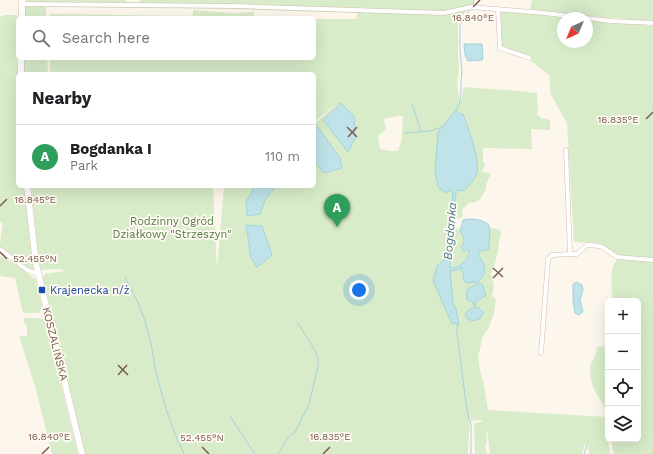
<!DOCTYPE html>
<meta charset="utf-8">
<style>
body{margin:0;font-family:"Work Sans",sans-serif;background:#f6f6f6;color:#202124}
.controls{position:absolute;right:12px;bottom:12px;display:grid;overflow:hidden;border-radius:6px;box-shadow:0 4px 16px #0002}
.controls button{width:36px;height:36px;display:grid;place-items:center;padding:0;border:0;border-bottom:1px solid #e0e0e0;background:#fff;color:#202124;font:20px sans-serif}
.compass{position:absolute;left:557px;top:12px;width:36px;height:36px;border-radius:50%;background:#fff;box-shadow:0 4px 16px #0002;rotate:224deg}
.you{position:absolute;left:359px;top:290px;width:14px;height:14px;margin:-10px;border:3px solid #fff;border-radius:50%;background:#1a73e8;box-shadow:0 0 0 6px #1a73e833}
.badge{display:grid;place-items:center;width:26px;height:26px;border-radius:50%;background:#e76f51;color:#fff;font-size:13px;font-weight:700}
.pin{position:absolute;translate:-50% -33px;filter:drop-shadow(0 1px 2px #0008)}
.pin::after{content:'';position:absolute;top:21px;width:14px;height:12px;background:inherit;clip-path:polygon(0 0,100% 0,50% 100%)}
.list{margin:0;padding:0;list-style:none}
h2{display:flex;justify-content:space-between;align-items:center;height:52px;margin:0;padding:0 16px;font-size:17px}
h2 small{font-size:13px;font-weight:400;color:#757577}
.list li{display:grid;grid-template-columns:26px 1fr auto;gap:12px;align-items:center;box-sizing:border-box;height:64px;padding:0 16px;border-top:1px solid #e0e0e0}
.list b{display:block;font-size:15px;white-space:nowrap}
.list p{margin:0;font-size:13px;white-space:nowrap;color:#757577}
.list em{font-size:13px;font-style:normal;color:#757577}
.icon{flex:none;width:22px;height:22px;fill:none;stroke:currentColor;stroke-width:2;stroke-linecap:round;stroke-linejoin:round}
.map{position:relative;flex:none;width:653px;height:454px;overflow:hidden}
.search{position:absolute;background:#fff;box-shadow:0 4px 16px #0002;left:16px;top:16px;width:300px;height:44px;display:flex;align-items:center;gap:10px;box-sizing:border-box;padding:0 14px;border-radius:6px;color:#757577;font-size:15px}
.panel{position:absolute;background:#fff;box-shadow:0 4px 16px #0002;left:16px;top:72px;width:300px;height:116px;border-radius:6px}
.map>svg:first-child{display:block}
</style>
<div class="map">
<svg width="653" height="454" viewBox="0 0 653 454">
<rect width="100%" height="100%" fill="#fdf6ec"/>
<!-- green -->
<g fill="#d8ecc9" fill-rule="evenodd">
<path d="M27,0h98l1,2h14l1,-2h333v3l-7,6 -9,14v29l1,18 -2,13 2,15 2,4 3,-15 53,4 20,2v6l1,6 -1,9 4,4 9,2v10l-19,-1 1,20 -49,-1v14l2,2 -2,6v2l7,1v3l-4,8v5l-6,10 -4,3 -7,1 -7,7 1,6 -2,2 -8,1 -1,9 8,1v2l4,6v7l5,7 -4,11 -9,6 1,2 4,-3h1l2,14 3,2 8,-2 1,4c-9,2 -10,6 -9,15l6,2 1,7 -4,12h3l5,-1 -3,-17 6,-3 -3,-19 5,-19 -4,-6v-5l11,-20v-3l9,1 3,7h-2c-2,13 -3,26 -9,37l3,13 -2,9 4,4 -2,14 -5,14 -6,9 -5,21 2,14 3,9 5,30 120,7v22l2,15h-21l-1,-9 -3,-1 -3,10h-92l-3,-23h-1l1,11 -2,4 2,8h-12l-1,-31 8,-1 -1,-2 -10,1 -1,-10 -2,43h-383l-44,-177h3v-3l21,-3 -5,-2 -20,1 -9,-84h182l4,83 7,-83h90v-63l4,-2 18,-17 -22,18v-48h-264v-16h264v-39h42l1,-6 -129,-4 -182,-2v11h-22v-12h3zM397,116h6c-1,12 0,24 -5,35h-8l-10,-2 -2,-13 8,-6 -2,-11z"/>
<path d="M532,0h121v21l-43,-3 -80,-8z"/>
<path d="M193,10l38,3 23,-1v6h8h-212v-2l2,-2 137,2 4,-1z"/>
<path d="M502,11l69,7h-8v24h24v-22l66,6v428h-39l-3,-15h27v-138h-25c-1,-11 -4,-31 3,-40v-6l-18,-12 -24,-1 -7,-119 -16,-28 -2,-20 -18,-14v-2l-1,-5 -3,1 -26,-7 -2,-34z"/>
<path d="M5,15h11l1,1 -1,39 3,19h-1v112h7l9,81 -1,3 -2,1 -31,-24c0,-9 2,-16 3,-24l-3,-1v-16l1,-1 -1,-1v-187z"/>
<path d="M24,58h23l1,16h-25z"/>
<path d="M0,256l11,6v-1l24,18 7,27 -2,6 -3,1h-14l-8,-35 -15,-2z"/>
<path d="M24,318h15l6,2 33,134h-26l-17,-68 -16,-50h8v-10l-2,-1v-2h-1z"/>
<path d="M608,342v72l-15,-27 -2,-8 -1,-14 5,-9 2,-9 8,-1z"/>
</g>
<!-- water -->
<g fill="#bfe3e8" stroke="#a5d3da">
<path d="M464,44h18l1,14 -1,2 -14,1 -3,-6z"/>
<path d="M341,103l13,13 1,22 -7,14 -25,-32z"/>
<path d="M456,110l4,4h3c5,14 19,49 13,62 -3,5 -8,10 -12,15l-7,-1 -1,3 -3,17 3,1v1h-4v7l-2,49c5,0 6,0 10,-3 7,-4 7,-6 9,-14l-2,-2 -3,3 -3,-5c5,-5 3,-11 -1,-16l3,-11c8,-2 19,-1 26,5l1,6 -1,18 -5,2h-5v5c6,8 9,18 -1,25l1,3h3l4,11 -11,8 1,3 -1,2h4l4,4 -2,6c-7,4 -13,4 -16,-4 3,-4 5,-5 9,-6l-1,-6 -6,-2c-1,-9 -1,-13 9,-15l-1,-3 -8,1 -3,-2 -1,-8 -2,-3 1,-3 -5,3 -7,1 3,32 3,6 3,16 -4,-2 -3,1 -19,-43 4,-15 8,-7 4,-40 4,-26 -3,-3 -2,2h-4l-6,-5 -3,-17 3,-38z"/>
<path d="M317,126l23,32 2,10 -18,5 -10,-12v-34z"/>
<path d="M255,186h21l-11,14 -5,14 -13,2 -1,-14z"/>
<path d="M246,225l16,1 10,29 -15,12 -6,-9z"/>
<path d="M577,282l5,3 1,5 -3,10 3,12 -3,2 -2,1 -3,-2 -2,-12v-17z"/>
</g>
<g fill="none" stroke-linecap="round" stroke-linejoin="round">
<!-- stream -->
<g stroke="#a5d3da" stroke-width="1">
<path d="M473,4l1,-4"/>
<path d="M412,104l9,27"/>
<path d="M456,110l4,-8 1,-11v-9l1,-12 -2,-19v-26l10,-16"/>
<path d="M405,133l25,-2 12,-4"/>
<path d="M125,278l13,24 6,16 7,26 5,28 10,37 9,25 9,20"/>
<path d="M457,324v9l10,78 4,14v29"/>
<path d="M230,416l25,38"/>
<path d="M279,454l8,-16 8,-6 14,-28 9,-38v-7l-3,-9 -5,-8 -13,-20"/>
<path d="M584,454l3,-9"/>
</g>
<defs>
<g id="street">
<path d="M22,4l213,2 209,7 27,-6 73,6 67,8 42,2"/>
<path d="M498,9l2,39 29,10"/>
<path d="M566,150l4,104h7l10,-9h5l10,2 15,10 36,3"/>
<path d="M0,249l27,21 11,4"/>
<path d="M541,353l7,-94 4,-4 18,-1"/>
</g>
<g id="secondary">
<path d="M22,18v-18"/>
<path d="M21,74v-16"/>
<path d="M27,186l9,78 46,190"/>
</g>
</defs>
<!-- street casing -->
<use href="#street" stroke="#d1beb0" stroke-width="5"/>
<!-- secondary casing -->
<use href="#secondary" stroke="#d6c0b0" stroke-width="7"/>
<!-- street -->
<use href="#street" stroke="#fff" stroke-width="4"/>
<!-- secondary -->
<use href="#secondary" stroke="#fff" stroke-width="6"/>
</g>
<!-- ticks -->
<path fill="none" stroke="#7a5c4d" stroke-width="1.5" d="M473,7l7,-7M646,119l7,-7M347,127l10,10M348,137l9,-10M0,206l7,-7M0,252l7,7M493,268l10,9M493,278l10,-10M118,365l10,10M118,375l9,-10M202,447l7,7M42,454l7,-7M323,454l7,-7"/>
<!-- markers -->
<rect fill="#1a4fb4" stroke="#fffaf3" stroke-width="1.5" x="38" y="286" width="8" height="8" rx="2"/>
<g text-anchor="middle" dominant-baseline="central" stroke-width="3.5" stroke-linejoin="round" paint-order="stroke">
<!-- park labels -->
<g font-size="11" fill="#537a41" stroke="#fffaf3">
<text x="172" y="221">Rodzinny Ogród<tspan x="172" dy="13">Działkowy "Strzeszyn"</tspan></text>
</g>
<!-- transit labels -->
<g font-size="11" fill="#164399" stroke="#fffaf3" text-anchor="start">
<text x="50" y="290">Krajenecka n/ż</text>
</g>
<!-- street labels -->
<g font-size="11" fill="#7a5c4d" stroke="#fffaf3">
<text transform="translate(55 344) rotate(76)">KOSZALIŃSKA</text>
</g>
<!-- water labels -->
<g font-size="12" font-style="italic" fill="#437c86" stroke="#fffaf3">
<text transform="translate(450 231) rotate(-85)">Bogdanka</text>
</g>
</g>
<g font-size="10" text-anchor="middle" fill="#7a5c4d" stroke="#fffaf3" stroke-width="3.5" stroke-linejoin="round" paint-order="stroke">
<text x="473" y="21">16.840°E</text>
<text x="618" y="123">16.835°E</text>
<text x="35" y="203">16.845°E</text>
<text x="35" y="262">52.455°N</text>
<text x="49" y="440">16.840°E</text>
<text x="330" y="440">16.835°E</text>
<text x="202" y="441">52.455°N</text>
</g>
</svg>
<div class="controls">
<button>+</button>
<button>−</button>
<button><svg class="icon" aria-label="locate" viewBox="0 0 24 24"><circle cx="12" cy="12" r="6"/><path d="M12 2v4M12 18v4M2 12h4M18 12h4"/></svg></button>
<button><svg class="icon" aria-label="layers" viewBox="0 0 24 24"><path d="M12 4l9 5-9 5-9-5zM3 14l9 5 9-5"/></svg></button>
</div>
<svg class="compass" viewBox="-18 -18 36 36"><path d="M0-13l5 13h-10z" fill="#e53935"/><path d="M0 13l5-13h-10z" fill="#757577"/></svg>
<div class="you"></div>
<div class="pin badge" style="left:337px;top:227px;background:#2e9e5b">A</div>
<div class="search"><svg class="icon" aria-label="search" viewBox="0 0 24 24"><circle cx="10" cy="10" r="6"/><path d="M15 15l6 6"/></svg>Search here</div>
<section class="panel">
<h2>Nearby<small></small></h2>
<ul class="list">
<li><span class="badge" style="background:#2e9e5b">A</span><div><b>Bogdanka I</b><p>Park</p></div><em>110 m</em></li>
</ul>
</section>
</div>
